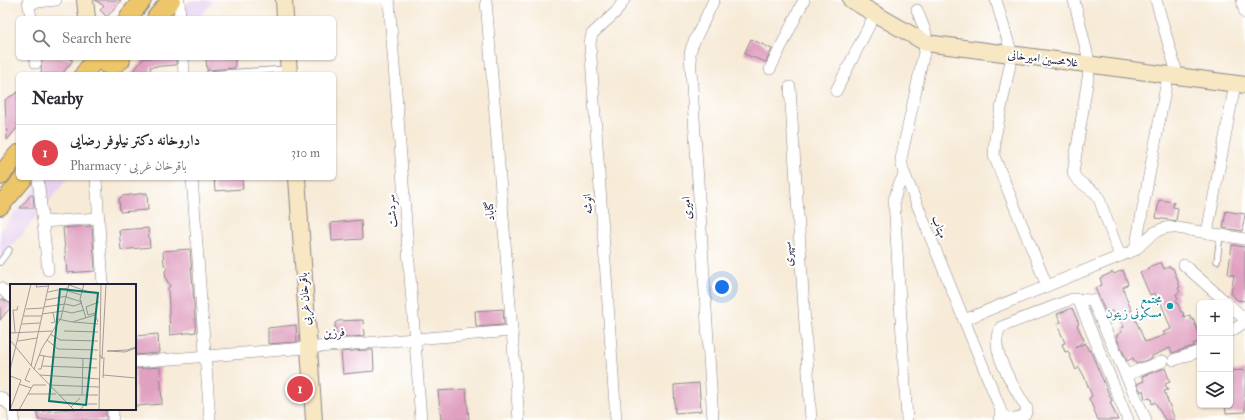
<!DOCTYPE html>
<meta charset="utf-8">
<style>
body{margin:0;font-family:"IM FELL Double Pica",Amiri,serif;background:#f7f7f7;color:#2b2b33}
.controls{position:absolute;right:12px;bottom:12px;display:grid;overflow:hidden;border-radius:6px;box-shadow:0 1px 3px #0004}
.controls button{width:36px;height:36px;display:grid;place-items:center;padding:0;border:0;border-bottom:1px solid #e1e1e2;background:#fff;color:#2b2b33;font:20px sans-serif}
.you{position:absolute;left:722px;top:287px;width:14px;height:14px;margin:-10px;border:3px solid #fff;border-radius:50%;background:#1a73e8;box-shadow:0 0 0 6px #1a73e833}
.badge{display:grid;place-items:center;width:26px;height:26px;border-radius:50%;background:#d1495b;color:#fff;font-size:13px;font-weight:700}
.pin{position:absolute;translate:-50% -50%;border:2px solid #fff;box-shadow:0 1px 4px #0006}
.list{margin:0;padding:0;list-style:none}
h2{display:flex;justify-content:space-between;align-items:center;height:52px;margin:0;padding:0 16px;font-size:17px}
h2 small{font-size:13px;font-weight:400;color:#7c7c81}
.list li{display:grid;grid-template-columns:26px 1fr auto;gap:12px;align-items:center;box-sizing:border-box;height:56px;padding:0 16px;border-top:1px solid #e1e1e2}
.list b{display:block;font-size:15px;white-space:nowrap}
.list p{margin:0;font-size:13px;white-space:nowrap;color:#7c7c81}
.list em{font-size:13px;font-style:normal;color:#7c7c81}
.icon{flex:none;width:22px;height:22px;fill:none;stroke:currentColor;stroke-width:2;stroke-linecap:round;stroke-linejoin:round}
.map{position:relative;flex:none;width:1245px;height:420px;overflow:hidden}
.search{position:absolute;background:#fff;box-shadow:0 1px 3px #0004;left:16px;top:16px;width:320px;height:44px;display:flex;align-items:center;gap:10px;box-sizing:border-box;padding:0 14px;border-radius:6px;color:#7c7c81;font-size:15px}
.panel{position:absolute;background:#fff;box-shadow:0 1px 3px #0004;left:16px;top:72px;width:320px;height:108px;border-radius:6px}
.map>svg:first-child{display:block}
</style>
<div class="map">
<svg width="1245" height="420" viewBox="0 0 1245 420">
<rect width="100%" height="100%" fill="#fff"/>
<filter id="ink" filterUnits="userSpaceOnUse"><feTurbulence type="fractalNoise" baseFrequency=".025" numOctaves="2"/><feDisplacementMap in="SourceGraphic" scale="8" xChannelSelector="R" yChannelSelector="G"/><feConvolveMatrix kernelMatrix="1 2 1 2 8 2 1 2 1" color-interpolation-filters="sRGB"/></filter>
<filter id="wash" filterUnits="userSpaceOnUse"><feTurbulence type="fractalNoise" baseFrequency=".012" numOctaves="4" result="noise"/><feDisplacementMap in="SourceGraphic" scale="16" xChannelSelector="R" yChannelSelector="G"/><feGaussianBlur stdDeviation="0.9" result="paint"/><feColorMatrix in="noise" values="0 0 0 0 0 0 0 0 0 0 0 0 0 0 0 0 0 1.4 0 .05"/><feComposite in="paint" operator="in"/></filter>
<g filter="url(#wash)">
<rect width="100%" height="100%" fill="#f7ebd8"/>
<!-- built -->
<g fill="#e7d2ef">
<path d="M190,0h24l-15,18h-24z"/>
<path d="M43,178h25l-68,83v-30z"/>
</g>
<g id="blocks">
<!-- building -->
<g fill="#e0a1c1">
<path d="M95,0h26l-14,17 -7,-7 4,-4z"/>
<path d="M751,39l21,10 -6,13 -22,-8z"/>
<path d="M42,58h29l-1,2h3l-11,14h-21z"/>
<path d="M144,58h32v7l-26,2 1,7h-20z"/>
<path d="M206,58h29v10l-28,2z"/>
<path d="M18,92v35l-11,13 -2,-40z"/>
<path d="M214,178h28l1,11 -28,2z"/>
<path d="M147,193l1,17 -28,2 -1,-13 3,-3z"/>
<path d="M31,195h2l1,13h-14z"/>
<path d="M1159,200l15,2 -1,5 5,1 -2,13 -20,-3z"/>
<path d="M1226,211l19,3 -3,17 -19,-3z"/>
<path d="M361,220l1,19 -30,2 -1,-18z"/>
<path d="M91,226l1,1 3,44 -28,2 -4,-45z"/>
<path d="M148,228l2,19 -29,3 -2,-20z"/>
<path d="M1232,245l13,2v54l-8,-1 -6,-7 3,-18 -6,-1z"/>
<path d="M190,249l6,83 -26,3 -2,-47 2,-2 -4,-7 -1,-8 3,-4 -4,-2 -1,-14z"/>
<path d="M1161,262l3,7 6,-3 1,2h2l7,19 -2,1 2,4 -4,2 2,5 -2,1 5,12h2l1,5 6,-2 1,4h2l7,17v5l-7,3 1,2 -22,7 -2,-5 -18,8v2l-16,6 -3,-6 -6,3 -10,-22v-4l5,-3 -1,-4 3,-1 -7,-15 -3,2 -2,-3 -4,1 -1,-2 -2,1 -10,-23 7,-3 -2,-7 13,-6 1,2 9,-4 5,14 -5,3 2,8 20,47 20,-7 -2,-3 8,-3 -12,-31 -2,1 -2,-6 -5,2 -10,-23 10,-3 -1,-2z"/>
<path d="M2,299l9,5v3l-11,13v-19z"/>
<path d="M1072,308l7,16 -2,1 7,15 -9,8 10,-5 4,8 1,-1 22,51 -2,1 8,18h-20l-9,-22 3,-2 -8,-20 -5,-9 -3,3 -8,-19 -3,1 -3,-8 3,-1 -8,-19 4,-2 -4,-8z"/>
<path d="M503,309l1,16 -28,2 -1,-16z"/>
<path d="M363,320l1,16 -28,2 -1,-15 3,-2z"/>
<path d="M296,325l1,17 -29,2v-16z"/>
<path d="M158,334l1,19 -24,2v-19z"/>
<path d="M365,350h8l1,21 -31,3 -2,-22z"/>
<path d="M160,367l2,37 -26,2 -1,-37z"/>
<path d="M1165,368l5,14 -5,2 3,6 -4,1 11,29h-10l-10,-18 -3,2 -1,-6 -6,1 -2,-9 -2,2 -4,-8 7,-3 -2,-5z"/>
<path d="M1245,370v42l-19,1 -1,-8h5v-34z"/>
<path d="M699,383l2,28 -26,2 -1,-28z"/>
<path d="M466,389l3,31h-28l-3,-29z"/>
<path d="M70,409h36v11h-68l-1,-8z"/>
</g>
</g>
</g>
<g filter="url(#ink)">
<use href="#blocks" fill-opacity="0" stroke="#8c868a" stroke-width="1"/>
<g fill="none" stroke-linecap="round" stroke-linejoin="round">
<defs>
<g id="lane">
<path d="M209,74l79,-5"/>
<path d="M1217,261l3,-26"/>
<path d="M0,262l9,-12"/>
</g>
<g id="street">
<path d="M28,0l3,18"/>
<path d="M179,0l1,18"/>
<path d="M389,0l32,420"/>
<path d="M486,0l33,420"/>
<path d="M996,0l16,55 -17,83 -1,18 53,130"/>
<path d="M1074,0l16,65 -17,108c4,11 18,14 25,23l22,60"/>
<path d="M1156,0l22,77"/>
<path d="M1242,0l3,13"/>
<path d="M29,3l27,-3"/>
<path d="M917,10l9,23v10l-25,116 2,11 97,238 1,6 -2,6"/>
<path d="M35,58l1,5"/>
<path d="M183,58l1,16"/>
<path d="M770,69l34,-69"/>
<path d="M790,87l21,333"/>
<path d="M836,91l39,-77"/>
<path d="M904,175l-6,12 -4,13 13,220"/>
<path d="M38,178l10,92"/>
<path d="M96,178l7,107"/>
<path d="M192,178l18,242"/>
<path d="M43,222l55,-4"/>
<path d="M1207,233l28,-149"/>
<path d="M1135,250l33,-175"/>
<path d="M1184,265l43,38"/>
<path d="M0,288l11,9"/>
<path d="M1078,299l50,121"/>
<path d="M1230,306l15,13"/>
<path d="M964,320l171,-70c11,-10 20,-22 36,-23l74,12"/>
<path d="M1230,332l15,-10"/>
<path d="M1174,360l26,-9"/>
<path d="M135,362l377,-31"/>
<path d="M1126,375l37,-14"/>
<path d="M0,397l11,9"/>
<path d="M13,409l1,11"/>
<path d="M113,409v11"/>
<path d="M1001,414c4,2 8,5 12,5 6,0 14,-4 14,-10 -11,-20 -41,-61 -26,-82l71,-28 20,1 54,120"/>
<path d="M616,420l-26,-377 2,-9 24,-22 8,-12"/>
<path d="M713,420l-23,-366 2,-8 22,-46"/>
</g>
<g id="secondary">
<path d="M85,0l2,18"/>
<path d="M284,0l1,18"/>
<path d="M851,0l75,43 319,42"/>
<path d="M288,58l1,16"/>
<path d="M297,178l17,242"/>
</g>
<g id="primary">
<path d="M128,18l14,-18"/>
<path d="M156,18l15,-18"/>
<path d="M103,58l3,6 4,1 5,-1 6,-4"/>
<path d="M84,74l12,-16"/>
<path d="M0,176l18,-22"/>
<path d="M0,206l24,-28"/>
</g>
</defs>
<!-- lane casing -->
<use href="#lane" stroke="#8c868a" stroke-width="7"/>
<!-- street casing -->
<use href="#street" stroke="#8c868a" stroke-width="12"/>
<!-- secondary casing -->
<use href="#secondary" stroke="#8c868a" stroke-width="18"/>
<!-- primary casing -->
<use href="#primary" stroke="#8c868a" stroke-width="20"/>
<!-- lane -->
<use href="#lane" stroke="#fff" stroke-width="5.5"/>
<!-- street -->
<use href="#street" stroke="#fff" stroke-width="11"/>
<!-- secondary -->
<use href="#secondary" stroke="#f7e8c3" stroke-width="16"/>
<!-- primary -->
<use href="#primary" stroke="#ecc669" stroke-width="18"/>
</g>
</g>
<!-- markers -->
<circle fill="#0f9aa8" stroke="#fff" stroke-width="1.5" cx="1170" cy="306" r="4"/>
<g text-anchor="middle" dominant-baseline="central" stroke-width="4" stroke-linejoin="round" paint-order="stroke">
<!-- street labels -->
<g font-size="12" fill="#22223b" stroke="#fff">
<text transform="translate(1043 59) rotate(7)">غلامحسین امیرخانی</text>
<text transform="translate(588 204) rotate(-94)">انوشه</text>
<text transform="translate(687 208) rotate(-94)">امیری</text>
<text transform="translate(392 211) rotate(-94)">سردشت</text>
<text transform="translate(490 211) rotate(-94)">گناباد</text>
<text transform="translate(939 227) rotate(68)">مهتاب</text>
<text transform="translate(788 254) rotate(-94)">سپهری</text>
<text transform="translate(305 299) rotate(-94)">باقرخان غربی</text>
<text transform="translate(334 333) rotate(-5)">فرزین</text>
</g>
<!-- culture labels -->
<g font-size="12" fill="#0d838f" stroke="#fff" text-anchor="end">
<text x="1162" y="299">مجتمع<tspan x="1162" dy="14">مسکونی زیتون</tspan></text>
</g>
</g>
<!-- overview -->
<g transform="translate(10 284)">
<rect width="126" height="126" fill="#f7ebd8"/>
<path fill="none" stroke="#a29b99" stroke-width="1" d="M27,0l-1,3 13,-1M74,0l-4,15 6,19M59,1l20,7M58,7l13,4M0,8v14M38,8l20,-4M56,13l16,5M36,16l21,-4M34,23l21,-3 9,2 8,-3M76,23l2,8 7,-2v2M76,23l13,-5M16,25l18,-1M32,30l21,-3 9,2 12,-3M14,32h18M48,35l14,3 23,-7 3,7M63,38l25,2M41,39l4,-1 -2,-9M12,40l18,-1M54,47l34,1M5,48l-2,-22h4l1,-4M0,49l42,-2M40,50l10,6 38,1M0,56l24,29 40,41M37,56l11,9 40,1M8,57l19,-3M126,63l-9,3 -20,1 18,1 11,-4M29,71l11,2 47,2M90,71l2,4 4,-75M21,82l18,-82M32,82l55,2M24,85l8,-21 19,-30 8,-34M28,85h3l3,-13M0,86l21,-86M30,91l60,4M93,91l33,3M0,92l11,4 -11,30M93,94l1,-21M20,98l-5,-2 5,-12M9,100l12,4M39,101l50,2M18,110h28M49,111h39M72,111l1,-37M61,123l9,-9M9,126l14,-25h13M70,126l5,-6h12M89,126l2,-126"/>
<path fill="#0f766e" fill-opacity="0.15" stroke="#0f766e" stroke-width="2" d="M50,5l38,4 -12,112 -37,-4z"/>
<rect width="126" height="126" fill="none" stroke="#22223b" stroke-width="2"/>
</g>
</svg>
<div class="controls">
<button>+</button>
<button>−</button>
<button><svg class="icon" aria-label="layers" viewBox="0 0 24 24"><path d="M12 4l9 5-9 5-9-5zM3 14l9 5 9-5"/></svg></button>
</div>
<div class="you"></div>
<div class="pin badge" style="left:300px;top:389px;background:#e0444e">1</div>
<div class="search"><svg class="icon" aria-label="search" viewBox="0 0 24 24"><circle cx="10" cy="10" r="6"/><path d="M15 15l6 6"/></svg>Search here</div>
<section class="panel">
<h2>Nearby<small></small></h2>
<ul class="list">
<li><span class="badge" style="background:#e0444e">1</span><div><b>داروخانه دکتر نیلوفر رضایی</b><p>Pharmacy · باقرخان غربی</p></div><em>310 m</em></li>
</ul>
</section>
</div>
